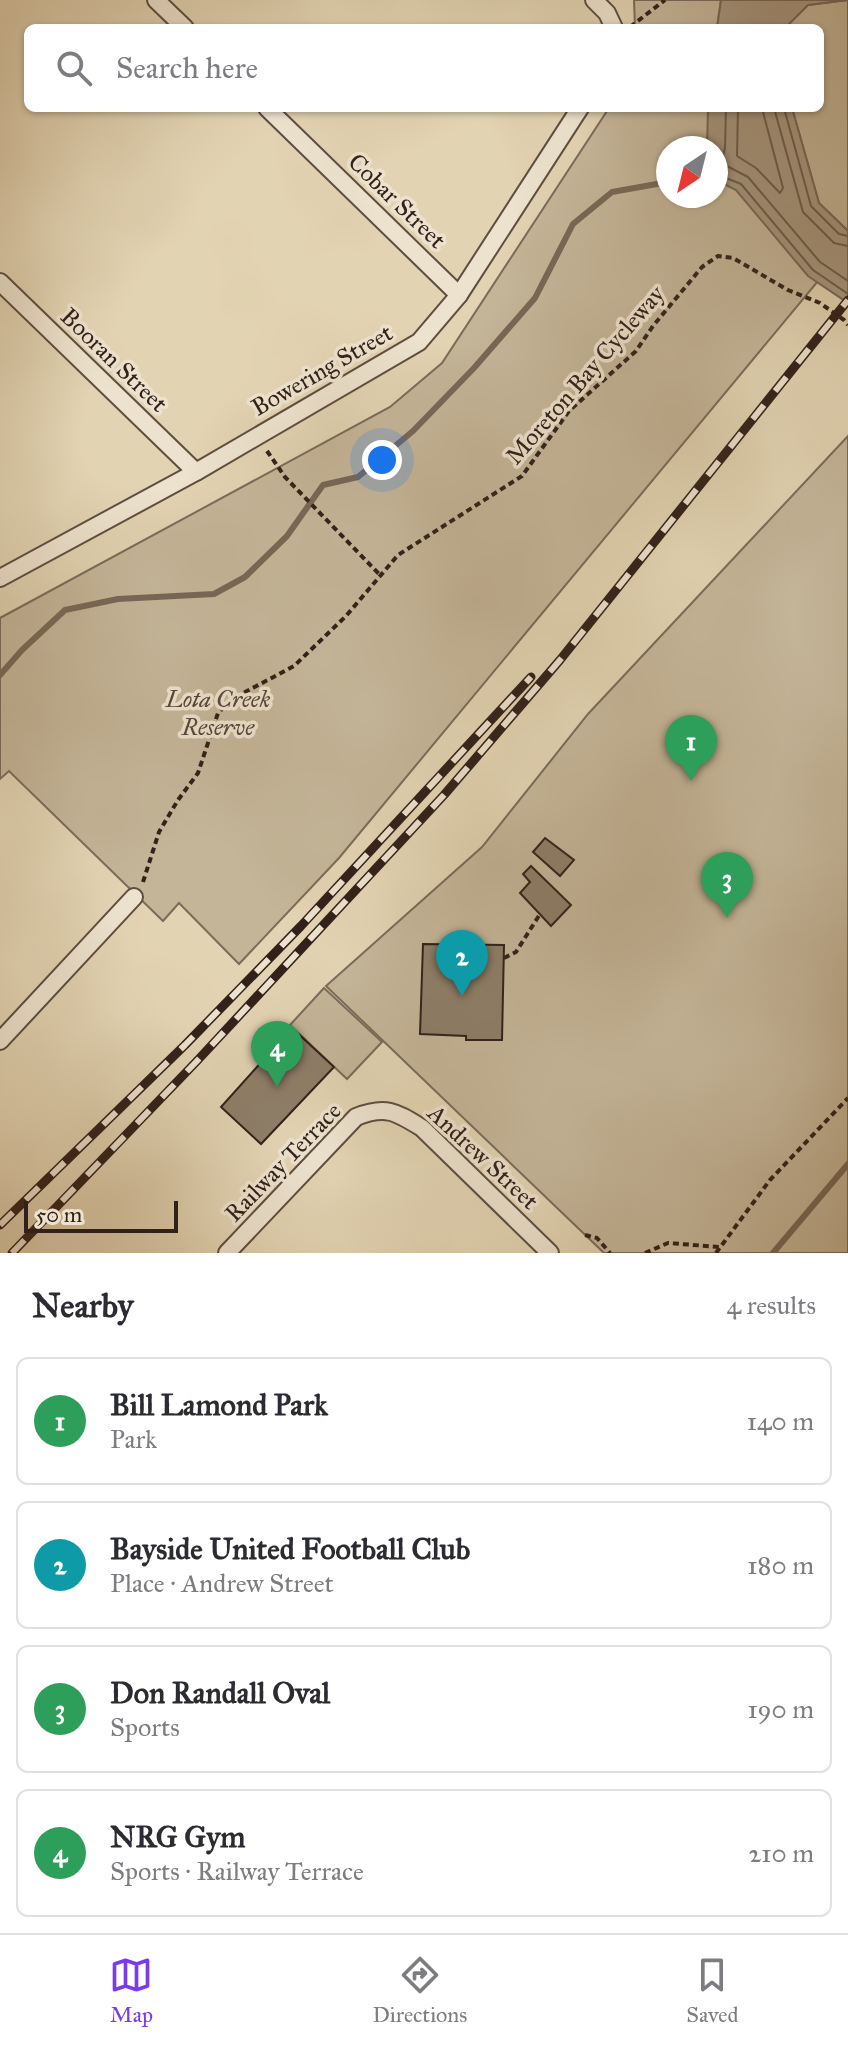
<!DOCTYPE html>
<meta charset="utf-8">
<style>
body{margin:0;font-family:"IM FELL Great Primer",serif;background:#f2f2f3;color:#2b2b33}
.compass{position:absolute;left:656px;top:136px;width:72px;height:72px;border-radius:50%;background:#fff;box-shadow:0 2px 6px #0004;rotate:215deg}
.scale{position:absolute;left:24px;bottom:20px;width:154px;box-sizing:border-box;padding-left:8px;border:4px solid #32211a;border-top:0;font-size:22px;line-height:28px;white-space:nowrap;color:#32211a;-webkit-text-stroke:6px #ece2cd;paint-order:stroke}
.you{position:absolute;left:382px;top:460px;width:28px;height:28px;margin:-20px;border:6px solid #fff;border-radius:50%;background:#1a73e8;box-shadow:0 0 0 12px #1a73e833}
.badge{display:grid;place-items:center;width:52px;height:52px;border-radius:50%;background:#7c3aed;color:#fff;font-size:26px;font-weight:700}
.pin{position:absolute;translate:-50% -66px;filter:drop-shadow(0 2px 4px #0008)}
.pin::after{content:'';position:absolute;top:42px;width:28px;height:24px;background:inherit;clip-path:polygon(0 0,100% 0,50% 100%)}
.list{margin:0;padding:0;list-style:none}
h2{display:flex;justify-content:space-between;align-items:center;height:104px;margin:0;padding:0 32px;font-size:34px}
h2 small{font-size:26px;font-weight:400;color:#7c7c81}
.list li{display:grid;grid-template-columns:52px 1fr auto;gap:24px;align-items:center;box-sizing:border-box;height:128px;margin:0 16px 16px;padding:0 16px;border:2px solid #e1e1e2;border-radius:12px}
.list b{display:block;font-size:30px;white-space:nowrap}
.list p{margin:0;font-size:26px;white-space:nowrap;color:#7c7c81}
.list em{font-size:26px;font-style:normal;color:#7c7c81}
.icon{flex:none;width:44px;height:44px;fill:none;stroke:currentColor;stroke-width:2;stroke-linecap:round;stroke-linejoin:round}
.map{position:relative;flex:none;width:848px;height:1253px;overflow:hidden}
.search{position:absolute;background:#fff;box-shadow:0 2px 6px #0004;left:24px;right:24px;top:24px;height:88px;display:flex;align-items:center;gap:20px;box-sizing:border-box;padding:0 28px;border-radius:12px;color:#7c7c81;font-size:30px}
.sheet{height:680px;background:#fff}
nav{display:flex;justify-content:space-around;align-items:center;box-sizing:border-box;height:112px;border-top:2px solid #e1e1e2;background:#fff;font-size:22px;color:#7c7c81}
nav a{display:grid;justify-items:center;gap:4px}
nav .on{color:#7c3aed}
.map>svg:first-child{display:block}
</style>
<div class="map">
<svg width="848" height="1253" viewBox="0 0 848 1253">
<rect width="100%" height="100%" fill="#e2d3b2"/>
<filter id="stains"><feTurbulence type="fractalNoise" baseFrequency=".0025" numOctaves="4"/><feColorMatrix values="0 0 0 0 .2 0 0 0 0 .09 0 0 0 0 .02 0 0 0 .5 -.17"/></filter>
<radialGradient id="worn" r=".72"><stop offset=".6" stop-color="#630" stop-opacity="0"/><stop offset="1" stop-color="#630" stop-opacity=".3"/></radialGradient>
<!-- green -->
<g fill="#c4b598" stroke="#7b6b59" stroke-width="2">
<path d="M634,0h87l-4,28h-82z"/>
<path d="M848,0v231l-29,-28 -27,-95h28v-80h-35l23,-23z"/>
<path d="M609,108h99v28l7,12h-47v48h48v-47l112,120 -489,589 -100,106 -60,-61 -16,18 -154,-150 -9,8v-161l390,-211 52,-44z"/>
<path d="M848,436v817h-244l-278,-267 156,-139 106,-133z"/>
<path d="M324,988l58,54 -35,37 -57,-54z"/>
</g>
<!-- water -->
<g fill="#a6967e" stroke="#786756" stroke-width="2">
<path d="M721,0h127l-40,5 -23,23h-68z"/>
<path d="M708,108h84l27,95 29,28v72l-40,-27 -72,-86 -20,-10v-32h-9z"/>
</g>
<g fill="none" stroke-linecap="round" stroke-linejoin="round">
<!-- shore -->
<g stroke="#6c5c4c" stroke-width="2">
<path d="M726,108l-1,40 -4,15 27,14 72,85 28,19"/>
<path d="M738,108l-1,48 19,12 24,25 3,-5 -21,-80"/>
<path d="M774,108l29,104 31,31 14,3"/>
<path d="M784,108l27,98 28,28 9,2"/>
<path d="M716,174l25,10 72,86 35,24"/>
</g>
<!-- stream -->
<g stroke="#786756" stroke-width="6">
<path d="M0,675l22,-25 43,-40 53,-11 96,-5 31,-17 42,-41 36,-51 35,-8 55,-46 61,-63 61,-70 38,-74 39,-32 56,-10"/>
<path d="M773,1253l75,-89"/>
</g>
</g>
<!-- building -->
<g fill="#8e7e69" stroke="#32211a" stroke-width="2">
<path d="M545,838l29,22 -14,16 -27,-24z"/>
<path d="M531,866l40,39 -20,21 -31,-33 10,-11 -7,-8z"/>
<path d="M423,944l81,1 -2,95h-36v-4l-46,-2z"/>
<path d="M292,1028l42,39 -73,77 -40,-37z"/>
</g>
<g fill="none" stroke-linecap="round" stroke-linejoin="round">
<defs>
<g id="street">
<path d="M156,0l29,28"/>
<path d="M594,0l13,13 7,15"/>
<path d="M267,108l192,187"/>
<path d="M0,282l196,190"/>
<path d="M0,578l196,-106 223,-130 40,-47 121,-187"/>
<path d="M0,1041l134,-144"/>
<path d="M227,1253l129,-136c30,-12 40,-5 66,11l128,125"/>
</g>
</defs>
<!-- street casing -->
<use href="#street" stroke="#5e4e40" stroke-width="20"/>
<!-- path -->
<g stroke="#32211a" stroke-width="4" stroke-dasharray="6 4" stroke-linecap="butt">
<path d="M630,27l35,-27"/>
<path d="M267,451l18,26 94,97"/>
<path d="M143,882l16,-50 19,-32 20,-27 20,-60 16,-15 60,-32 52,-50 52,-61 124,-79 47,-65 67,-60 17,-25 49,-59 16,-11 15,2 55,32 32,13 24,17 4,5"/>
<path d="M504,958l12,-6 24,-38"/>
<path d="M585,1235l12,3 13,15"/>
<path d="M645,1253l23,-10 52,4"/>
<path d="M716,1253l54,-73 78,-82"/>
</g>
<!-- street -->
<use href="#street" stroke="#ece2cd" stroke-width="16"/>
<defs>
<g id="rail">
<path d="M0,1225l185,-180 116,-119 230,-249"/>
<path d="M12,1253l184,-191 248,-267 116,-135 288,-360"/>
</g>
</defs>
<!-- rail casing -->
<use href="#rail" stroke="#32211a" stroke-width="9"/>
<!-- rail -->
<use href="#rail" stroke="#ece2cd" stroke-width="6" stroke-dasharray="18" stroke-linecap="butt"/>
</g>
<g text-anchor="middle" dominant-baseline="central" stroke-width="7" stroke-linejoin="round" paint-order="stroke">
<!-- street labels -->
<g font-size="24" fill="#32211a" stroke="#ece2cd">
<text transform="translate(397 201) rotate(44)">Cobar Street</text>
<text transform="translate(114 360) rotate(44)">Booran Street</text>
<text transform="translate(322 370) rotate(-30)">Bowering Street</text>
<text transform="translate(585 375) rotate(-49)">Moreton Bay Cycleway</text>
<text transform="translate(483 1157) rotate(43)">Andrew Street</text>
<text transform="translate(283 1162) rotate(-46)">Railway Terrace</text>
</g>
<!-- park labels -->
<g font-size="24" font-style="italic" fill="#56463a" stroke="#ece2cd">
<text x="218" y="699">Lota Creek<tspan x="218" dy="28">Reserve</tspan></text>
</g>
</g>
<rect width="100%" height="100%" filter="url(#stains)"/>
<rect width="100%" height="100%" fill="url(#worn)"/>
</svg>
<svg class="compass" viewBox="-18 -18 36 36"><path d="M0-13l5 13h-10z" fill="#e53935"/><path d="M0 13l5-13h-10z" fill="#7c7c81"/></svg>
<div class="scale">50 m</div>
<div class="you"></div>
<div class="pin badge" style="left:691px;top:781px;background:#2e9e5b">1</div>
<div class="pin badge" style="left:462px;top:996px;background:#0f9aa8">2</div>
<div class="pin badge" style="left:727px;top:918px;background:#2e9e5b">3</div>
<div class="pin badge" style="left:277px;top:1087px;background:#2e9e5b">4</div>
<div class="search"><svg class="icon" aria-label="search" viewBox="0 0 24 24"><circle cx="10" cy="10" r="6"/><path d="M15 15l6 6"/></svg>Search here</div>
</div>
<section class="sheet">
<h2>Nearby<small>4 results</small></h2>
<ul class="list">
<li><span class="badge" style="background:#2e9e5b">1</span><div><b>Bill Lamond Park</b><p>Park</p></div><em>140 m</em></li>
<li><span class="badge" style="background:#0f9aa8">2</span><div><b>Bayside United Football Club</b><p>Place · Andrew Street</p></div><em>180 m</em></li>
<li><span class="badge" style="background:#2e9e5b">3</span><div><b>Don Randall Oval</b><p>Sports</p></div><em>190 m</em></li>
<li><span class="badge" style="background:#2e9e5b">4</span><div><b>NRG Gym</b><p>Sports · Railway Terrace</p></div><em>210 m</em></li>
</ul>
</section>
<nav>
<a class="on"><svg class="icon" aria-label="map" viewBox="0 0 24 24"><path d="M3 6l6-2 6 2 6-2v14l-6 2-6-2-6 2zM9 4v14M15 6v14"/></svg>Map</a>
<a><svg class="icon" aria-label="directions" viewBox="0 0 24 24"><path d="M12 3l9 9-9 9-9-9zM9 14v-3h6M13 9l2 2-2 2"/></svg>Directions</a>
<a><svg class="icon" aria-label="saved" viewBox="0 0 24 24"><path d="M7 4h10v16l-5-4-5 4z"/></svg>Saved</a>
</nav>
